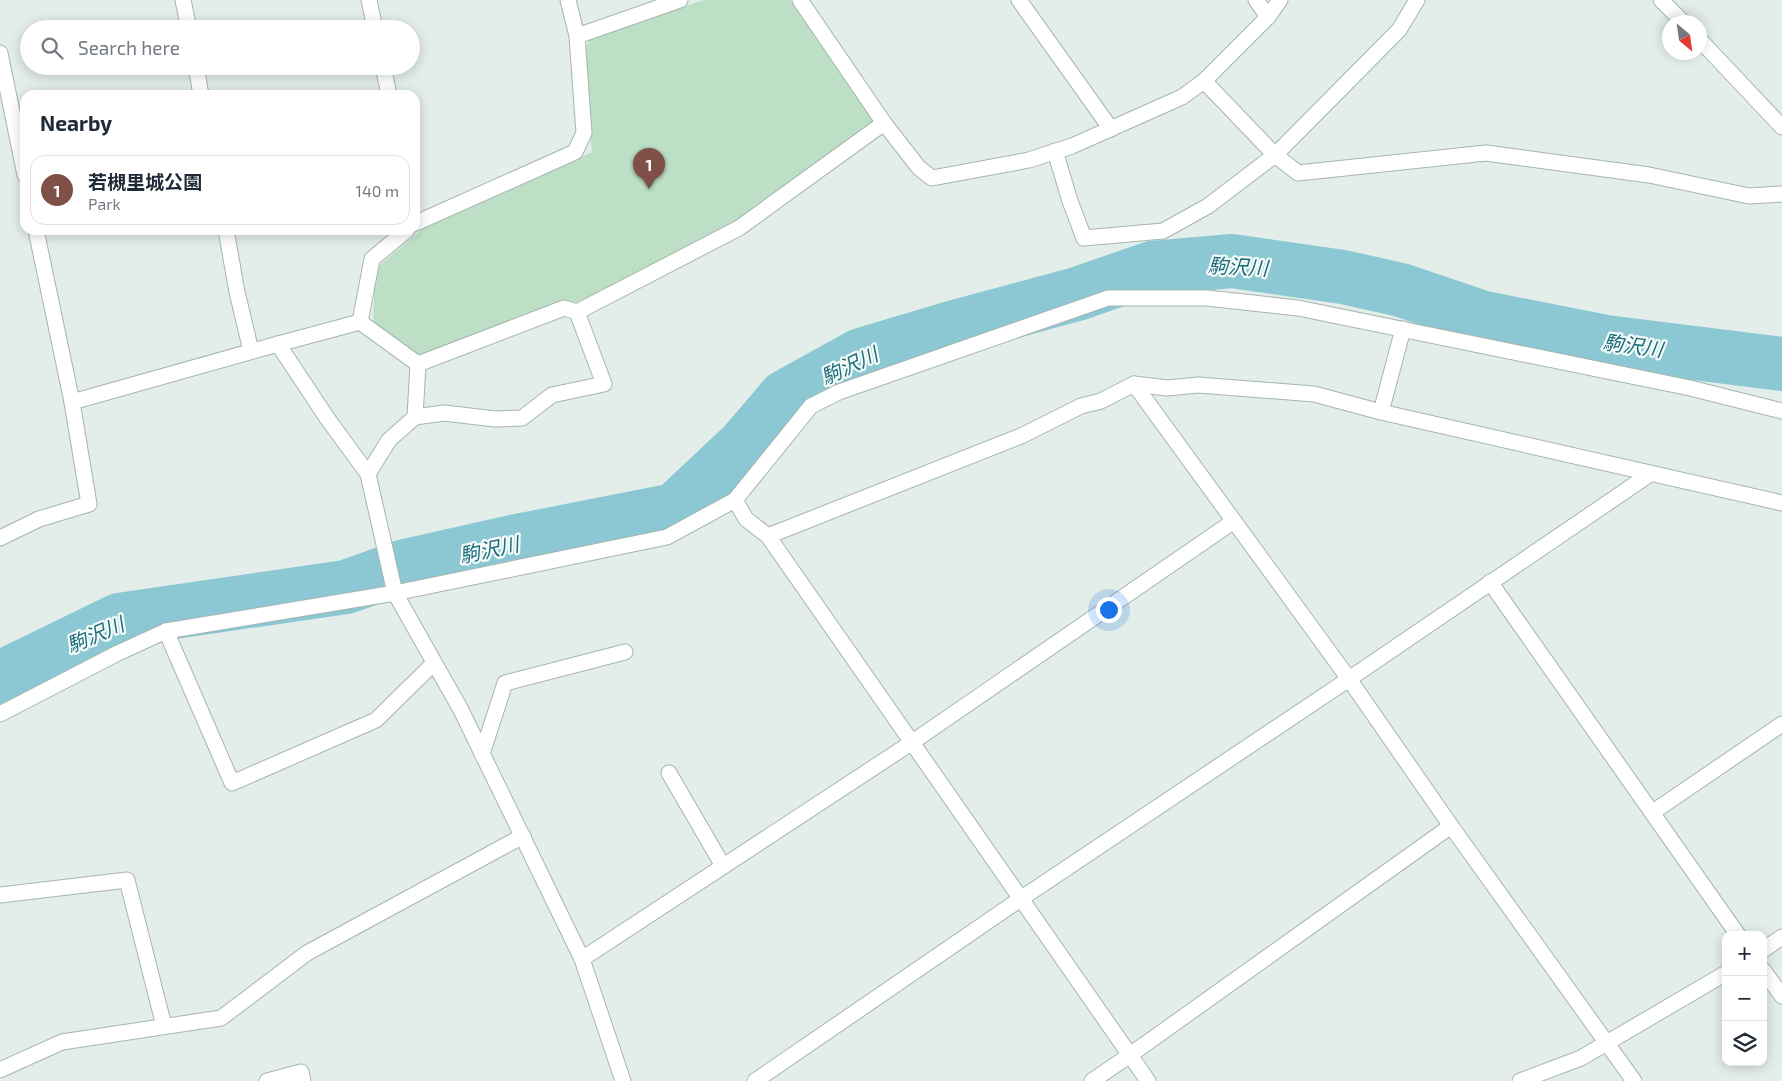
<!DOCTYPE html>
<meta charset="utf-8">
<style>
body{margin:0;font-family:"Exo 2","Noto Sans JP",sans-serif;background:#f6f6f7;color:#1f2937}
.controls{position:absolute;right:15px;bottom:15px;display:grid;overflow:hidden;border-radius:10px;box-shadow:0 2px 12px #0003}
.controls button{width:45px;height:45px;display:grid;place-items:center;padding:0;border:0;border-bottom:1px solid #e0e1e3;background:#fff;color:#1f2937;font:25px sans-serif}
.compass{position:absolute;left:1662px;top:15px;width:45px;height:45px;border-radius:50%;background:#fff;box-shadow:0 2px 12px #0003;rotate:151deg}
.you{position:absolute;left:1108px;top:609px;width:18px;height:18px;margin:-12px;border:4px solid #fff;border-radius:50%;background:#1a73e8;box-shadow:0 0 0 8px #1a73e833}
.badge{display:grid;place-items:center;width:32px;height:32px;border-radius:50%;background:#7f5047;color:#fff;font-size:16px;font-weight:700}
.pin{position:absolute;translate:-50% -41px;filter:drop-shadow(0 1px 2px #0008)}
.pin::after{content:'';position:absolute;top:26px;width:18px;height:15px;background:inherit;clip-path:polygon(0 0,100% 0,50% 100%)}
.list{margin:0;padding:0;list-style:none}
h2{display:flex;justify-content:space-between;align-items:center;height:65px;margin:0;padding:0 20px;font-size:21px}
h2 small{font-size:16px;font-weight:400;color:#747a83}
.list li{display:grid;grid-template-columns:32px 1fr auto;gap:15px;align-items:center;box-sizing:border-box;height:70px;margin:0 10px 10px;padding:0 10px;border:1px solid #e0e1e3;border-radius:15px}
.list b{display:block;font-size:19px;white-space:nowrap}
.list p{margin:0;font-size:16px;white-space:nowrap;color:#747a83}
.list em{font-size:16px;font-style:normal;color:#747a83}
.icon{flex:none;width:28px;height:28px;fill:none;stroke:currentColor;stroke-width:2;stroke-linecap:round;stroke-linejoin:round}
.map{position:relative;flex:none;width:1782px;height:1081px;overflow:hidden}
.search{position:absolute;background:#fff;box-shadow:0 2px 12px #0003;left:20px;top:20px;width:400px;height:55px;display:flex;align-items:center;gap:12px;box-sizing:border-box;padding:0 18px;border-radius:28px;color:#747a83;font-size:19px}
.panel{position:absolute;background:#fff;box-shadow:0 2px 12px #0003;left:20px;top:90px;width:400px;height:145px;border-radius:15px}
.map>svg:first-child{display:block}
</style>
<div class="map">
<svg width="1782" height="1081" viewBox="0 0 1782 1081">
<rect width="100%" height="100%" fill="#e3ede9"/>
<!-- green -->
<path fill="#bcdfc5" d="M704,0h92l78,109 -1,22 -138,96 -149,74 -168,63 -45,-37 2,-58 50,-42 167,-75 -12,-97 13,-19z"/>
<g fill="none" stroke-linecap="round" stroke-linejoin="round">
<!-- river -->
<path stroke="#8bc8d3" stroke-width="54" d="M0,678l119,-58 227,-33 59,-21 107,-24 163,-32 69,-65 41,-48 76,-42 101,-30 115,-31 75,-26 80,-7 111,16 58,13 83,28 122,24 176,22"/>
<defs>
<g id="lane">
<path d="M482,754l23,-71 120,-31"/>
<path d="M669,773l54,93"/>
</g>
<g id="street">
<path d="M183,0l6,29"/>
<path d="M369,0l6,29"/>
<path d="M800,0l84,123 35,45 13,10 97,-18 43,-14 110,-49 22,-16 64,-64 12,-17"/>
<path d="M1019,0l92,129"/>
<path d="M1256,0l12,17"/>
<path d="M1661,0l22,22"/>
<path d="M577,36l103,-36"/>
<path d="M1700,40l82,87"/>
<path d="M0,53l25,122"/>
<path d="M196,66l5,29"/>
<path d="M383,66l6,29"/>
<path d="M1204,81l71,74 124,-125 18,-30"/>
<path d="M1055,151l15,50 14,37 79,-7 45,-25 67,-51 23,18 188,-20 163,22 100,21 33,-2"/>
<path d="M415,219l1,4 159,-71 9,-19 -7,-97 -9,-36"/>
<path d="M36,230l36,172"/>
<path d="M226,230l11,62 14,59"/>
<path d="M360,322l58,42"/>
<path d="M278,344l82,-22 12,-63 35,-29"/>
<path d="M1134,384l215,295 102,147 183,255"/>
<path d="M1381,412l22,-83"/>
<path d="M415,417l3,-53 146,-56 13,4 162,-84 145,-105"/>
<path d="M368,474l21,-34 26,-23 29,-4 51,6 27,-1 30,-23 52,-11 -27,-72"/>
<path d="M735,500l11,19 22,17"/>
<path d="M0,538l39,-19 50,-15 -17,-102 206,-58 49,74 41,56 27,119 66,117 121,249 41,122"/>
<path d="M1490,582l248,353"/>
<path d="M434,663l-58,57 -144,63 -66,-152 229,-38 272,-56 68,-37 76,-94 28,-14 269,-94h99l91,10 392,80 92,23"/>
<path d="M0,714l118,-61 48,-22"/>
<path d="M1653,812l129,-88"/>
<path d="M0,895l127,-15 37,146"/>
<path d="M1763,950l19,-13"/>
<path d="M582,959l329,-216 323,-222"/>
<path d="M1763,970l19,26"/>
<path d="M0,1070l62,-28 159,-24 86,-65 216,-117"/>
<path d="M267,1081l34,-9 2,9"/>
<path d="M755,1081l267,-183 327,-219 301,-205"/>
<path d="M1092,1081l38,-26 321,-229"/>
<path d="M1148,1081l-380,-545 253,-100 60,-30 20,-5 33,-17 33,4 31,-3 116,9 67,18 401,91"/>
<path d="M1520,1081l61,-23 145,-85"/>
</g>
</defs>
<!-- lane casing -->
<use href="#lane" stroke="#a6b5b0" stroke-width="17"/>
<!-- street casing -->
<use href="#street" stroke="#a6b5b0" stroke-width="17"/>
<!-- lane -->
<use href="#lane" stroke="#fff" stroke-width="15"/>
<!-- street -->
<use href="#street" stroke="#fff" stroke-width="15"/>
</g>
<g text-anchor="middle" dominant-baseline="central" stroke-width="4.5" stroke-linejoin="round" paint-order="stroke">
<!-- water labels -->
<g font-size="20" font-style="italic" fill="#1b6d7d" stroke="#f4faf7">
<text transform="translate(1238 266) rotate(3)">駒沢川</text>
<text transform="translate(1633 345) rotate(8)">駒沢川</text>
<text transform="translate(849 365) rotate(-25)">駒沢川</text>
<text transform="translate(489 549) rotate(-12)">駒沢川</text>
<text transform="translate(95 634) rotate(-23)">駒沢川</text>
</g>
</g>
</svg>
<div class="controls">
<button>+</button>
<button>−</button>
<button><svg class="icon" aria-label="layers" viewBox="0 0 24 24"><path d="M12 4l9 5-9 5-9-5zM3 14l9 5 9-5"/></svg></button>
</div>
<svg class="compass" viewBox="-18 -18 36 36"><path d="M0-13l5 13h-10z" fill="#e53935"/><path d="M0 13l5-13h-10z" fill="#747a83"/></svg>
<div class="you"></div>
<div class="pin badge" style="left:649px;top:189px">1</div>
<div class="search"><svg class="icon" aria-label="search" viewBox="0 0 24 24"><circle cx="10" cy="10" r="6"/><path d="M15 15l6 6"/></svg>Search here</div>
<section class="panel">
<h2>Nearby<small></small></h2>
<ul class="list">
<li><span class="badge">1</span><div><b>若槻里城公園</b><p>Park</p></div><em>140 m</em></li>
</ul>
</section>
</div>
